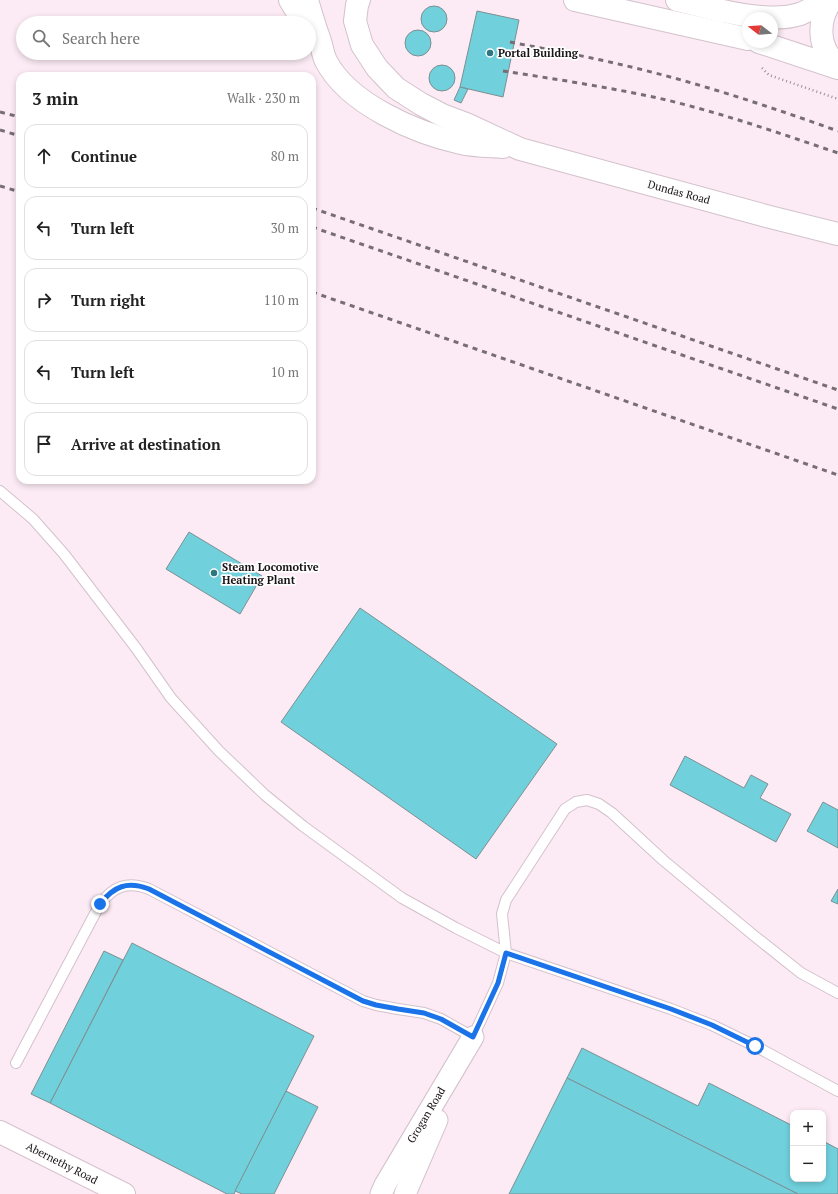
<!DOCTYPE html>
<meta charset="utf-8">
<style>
body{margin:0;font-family:"PT Serif",serif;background:#f2f2f2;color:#222}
.controls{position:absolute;right:12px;bottom:12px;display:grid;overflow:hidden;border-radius:8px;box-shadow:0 2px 6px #0003}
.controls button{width:36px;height:36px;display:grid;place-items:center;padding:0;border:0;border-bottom:1px solid #e0e0e0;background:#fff;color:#222;font:20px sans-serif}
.compass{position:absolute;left:742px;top:12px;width:36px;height:36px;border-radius:50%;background:#fff;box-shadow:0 2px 6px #0003;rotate:287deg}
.stop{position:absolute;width:12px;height:12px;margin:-9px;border:3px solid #1a73e8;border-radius:50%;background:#fff}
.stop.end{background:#1a73e8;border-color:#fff;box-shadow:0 1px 4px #0008}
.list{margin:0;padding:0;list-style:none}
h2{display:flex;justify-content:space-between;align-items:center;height:52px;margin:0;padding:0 16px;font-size:17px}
h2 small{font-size:13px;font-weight:400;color:#767676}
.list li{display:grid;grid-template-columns:26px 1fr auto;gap:12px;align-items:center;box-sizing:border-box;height:64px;margin:0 8px 8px;padding:0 8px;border:1px solid #e0e0e0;border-radius:12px}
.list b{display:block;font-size:15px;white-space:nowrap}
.list em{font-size:13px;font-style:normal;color:#767676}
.icon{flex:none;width:22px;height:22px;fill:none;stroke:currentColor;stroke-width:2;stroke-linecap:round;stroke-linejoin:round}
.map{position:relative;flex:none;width:838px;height:1194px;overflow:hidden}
.search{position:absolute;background:#fff;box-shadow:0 2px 6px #0003;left:16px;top:16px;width:300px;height:44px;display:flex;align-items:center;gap:10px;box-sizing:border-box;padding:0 14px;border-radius:22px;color:#767676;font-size:15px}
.panel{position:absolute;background:#fff;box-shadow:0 2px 6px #0003;left:16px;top:72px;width:300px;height:412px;border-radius:12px}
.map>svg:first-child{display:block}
</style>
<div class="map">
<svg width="838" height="1194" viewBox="0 0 838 1194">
<rect width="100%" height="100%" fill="#fcebf4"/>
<!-- building -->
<g fill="#70d1dd" stroke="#7d8f91">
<circle cx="434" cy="19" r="13"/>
<path d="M477,11l42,9 -16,77 -43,-10z"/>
<circle cx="418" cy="43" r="13"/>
<circle cx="442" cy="78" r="13"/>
<path d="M460,87l8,2 -7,14 -7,-3z"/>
<path d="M189,532l73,44 -22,38 -74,-45z"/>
<path d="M360,608l197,136 -81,115 -195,-137z"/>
<path d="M685,756l59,32 7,-13 17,9 -8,14 31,16 -15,28 -106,-57z"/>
<path d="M823,802l15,8v38l-31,-17z"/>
<path d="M838,889v15l-7,-3z"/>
<path d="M132,943l182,93 -80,158h-7l-177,-91z"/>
<path d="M104,951l19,9 -73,143 -19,-9z"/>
<path d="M582,1048l116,58 11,-23 84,43v53h30v-38l15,8v45h-40l-231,-116z"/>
<path d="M567,1078l231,116h-289z"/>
<path d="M286,1091l32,16 -44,87h-32l-7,-3z"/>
</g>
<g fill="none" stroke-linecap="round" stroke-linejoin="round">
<defs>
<g id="service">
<path d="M0,491l33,28 31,35 72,94 35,50 48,53 46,44 38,31 99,72 54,30 50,25"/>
<path d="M506,953l-4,-39 4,-14 59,-91 11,-7 11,-2 12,4 13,9 51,47 89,74 49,39 37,20"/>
<path d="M16,1063l84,-159c14,-18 27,-23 49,-15l214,112 13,4 22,4 26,4 17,6 32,18 25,-54 8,-30 165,56 41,16 43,21 83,45"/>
</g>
<g id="minor">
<path d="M381,1194l4,-9 88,-148"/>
<path d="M405,1194l32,-74"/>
</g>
<g id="secondary">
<path d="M290,0l14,23"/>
<path d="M307,0c4,14 8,27 13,41 2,6 3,14 6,20 22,43 90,72 135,82 13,3 28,3 42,4"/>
<path d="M359,0l-2,5 -2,16 7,24 15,23 19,20 25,16 21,11 24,9 54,25 246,67 72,18"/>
<path d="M575,0l173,39"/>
<path d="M677,0c33,8 90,25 123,14 10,-4 19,-10 28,-14"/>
<path d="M832,0c-15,20 -15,49 6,65"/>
<path d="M759,42l79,26"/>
<path d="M0,1132l124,62"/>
</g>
</defs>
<!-- service casing -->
<use href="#service" stroke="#d3c2cb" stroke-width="12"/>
<!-- minor casing -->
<use href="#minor" stroke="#d3c2cb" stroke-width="23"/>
<!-- secondary casing -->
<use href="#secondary" stroke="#d3c2cb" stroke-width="24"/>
<!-- path -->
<path stroke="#9a8d94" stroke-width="2.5" stroke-dasharray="1 3" stroke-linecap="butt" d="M762,68l7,7 69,24"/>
<!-- service -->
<use href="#service" stroke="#fff" stroke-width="10"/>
<!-- minor -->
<use href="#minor" stroke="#fff" stroke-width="21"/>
<!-- secondary -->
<use href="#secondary" stroke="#fff" stroke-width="22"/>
<!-- rail -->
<g stroke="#776d72" stroke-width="3" stroke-dasharray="5 5" stroke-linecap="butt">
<path d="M510,42c35,7 70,13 104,21 76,17 151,42 224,68"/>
<path d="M503,71c52,8 104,16 155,27 61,14 121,35 180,55"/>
<path d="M0,112l20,5"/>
<path d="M0,130l20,6"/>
<path d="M0,186l20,6"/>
<path d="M312,208l526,182"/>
<path d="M312,227l526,182"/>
<path d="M312,292l526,183"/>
</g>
</g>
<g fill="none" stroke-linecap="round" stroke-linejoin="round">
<!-- route -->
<path stroke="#1a73e8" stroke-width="5" d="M100,904c14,-18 27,-23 49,-15l214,112 13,4 22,4 26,4 17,6 32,18 25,-54 8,-30 165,56 41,16 43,21"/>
</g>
<!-- markers -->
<g fill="#2e777f" stroke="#fefefe" stroke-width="1.5">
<circle cx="490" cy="53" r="4"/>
<circle cx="214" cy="573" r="4"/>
</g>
<g text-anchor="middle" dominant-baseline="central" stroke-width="3.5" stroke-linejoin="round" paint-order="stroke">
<!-- poi labels -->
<g font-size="11" font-weight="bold" fill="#191316" stroke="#fefefe" text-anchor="start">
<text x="498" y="53">Portal Building</text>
<text x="222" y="567">Steam Locomotive<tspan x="222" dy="13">Heating Plant</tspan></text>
</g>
<!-- street labels -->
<g font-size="11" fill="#191316" stroke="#fefefe">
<text transform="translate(679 192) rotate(15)">Dundas Road</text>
<text transform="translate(426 1115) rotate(-59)">Grogan Road</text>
<text transform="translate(62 1163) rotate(27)">Abernethy Road</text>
</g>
</g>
</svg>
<div class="controls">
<button>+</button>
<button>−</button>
</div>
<svg class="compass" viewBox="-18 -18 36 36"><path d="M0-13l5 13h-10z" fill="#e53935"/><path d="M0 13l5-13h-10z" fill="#767676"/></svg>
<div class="stop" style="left:755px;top:1046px"></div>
<div class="stop end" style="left:100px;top:904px"></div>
<div class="search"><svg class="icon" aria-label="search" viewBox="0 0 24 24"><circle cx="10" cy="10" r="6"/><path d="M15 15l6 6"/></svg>Search here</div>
<section class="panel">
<h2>3 min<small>Walk · 230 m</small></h2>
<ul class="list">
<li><svg class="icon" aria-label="ahead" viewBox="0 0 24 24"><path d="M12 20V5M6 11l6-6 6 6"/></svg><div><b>Continue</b></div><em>80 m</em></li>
<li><svg class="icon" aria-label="left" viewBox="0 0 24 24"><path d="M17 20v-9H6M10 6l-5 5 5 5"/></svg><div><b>Turn left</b></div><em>30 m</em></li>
<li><svg class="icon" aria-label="right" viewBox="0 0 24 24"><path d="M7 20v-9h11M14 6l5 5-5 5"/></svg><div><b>Turn right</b></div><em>110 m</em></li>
<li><svg class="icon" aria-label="left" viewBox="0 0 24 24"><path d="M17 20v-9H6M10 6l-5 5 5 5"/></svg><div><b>Turn left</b></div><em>10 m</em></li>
<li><svg class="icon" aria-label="arrive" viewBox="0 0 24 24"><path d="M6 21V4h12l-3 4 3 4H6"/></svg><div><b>Arrive at destination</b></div></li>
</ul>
</section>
</div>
